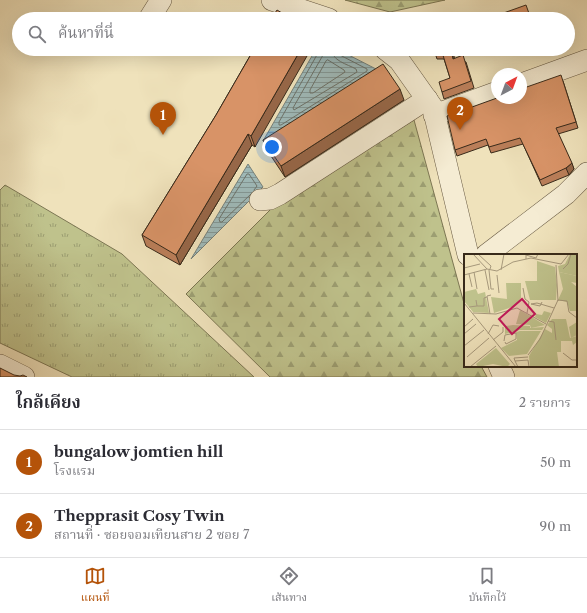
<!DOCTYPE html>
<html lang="th">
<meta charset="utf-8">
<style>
body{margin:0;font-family:"Libre Caslon Text","Noto Serif Thai",serif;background:#f7f7f7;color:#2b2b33}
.compass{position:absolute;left:491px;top:68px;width:36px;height:36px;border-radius:50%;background:#fff;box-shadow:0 4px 16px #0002;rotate:41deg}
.you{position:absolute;left:272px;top:147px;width:14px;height:14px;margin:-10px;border:3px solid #fff;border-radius:50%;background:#1a73e8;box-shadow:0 0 0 6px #1a73e833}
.badge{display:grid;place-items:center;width:26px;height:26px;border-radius:50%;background:#b45309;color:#fff;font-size:13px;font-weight:700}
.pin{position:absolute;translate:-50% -33px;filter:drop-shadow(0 1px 2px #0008)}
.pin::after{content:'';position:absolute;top:21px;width:14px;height:12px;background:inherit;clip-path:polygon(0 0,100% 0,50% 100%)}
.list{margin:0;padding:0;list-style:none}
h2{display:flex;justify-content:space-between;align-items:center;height:52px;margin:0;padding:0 16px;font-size:17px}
h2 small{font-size:13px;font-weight:400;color:#7c7c81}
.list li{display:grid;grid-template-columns:26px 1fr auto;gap:12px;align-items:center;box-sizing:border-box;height:64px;padding:0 16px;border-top:1px solid #e1e1e2}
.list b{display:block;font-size:15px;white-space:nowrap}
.list p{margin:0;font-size:13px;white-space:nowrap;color:#7c7c81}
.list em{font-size:13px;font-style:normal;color:#7c7c81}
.icon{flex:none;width:22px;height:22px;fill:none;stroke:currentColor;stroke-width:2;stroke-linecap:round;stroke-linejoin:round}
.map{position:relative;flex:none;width:587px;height:377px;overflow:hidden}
.search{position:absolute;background:#fff;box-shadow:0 4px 16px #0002;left:12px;right:12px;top:12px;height:44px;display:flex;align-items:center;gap:10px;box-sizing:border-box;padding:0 14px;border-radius:22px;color:#7c7c81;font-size:15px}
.sheet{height:180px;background:#fff}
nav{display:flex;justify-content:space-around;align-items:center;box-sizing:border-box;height:56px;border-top:1px solid #e1e1e2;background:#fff;font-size:11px;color:#7c7c81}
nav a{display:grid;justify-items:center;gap:2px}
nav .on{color:#b45309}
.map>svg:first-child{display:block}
</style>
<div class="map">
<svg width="587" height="377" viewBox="0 0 587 377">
<defs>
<pattern id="grass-tufts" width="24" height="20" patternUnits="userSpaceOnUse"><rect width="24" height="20" fill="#bfc28c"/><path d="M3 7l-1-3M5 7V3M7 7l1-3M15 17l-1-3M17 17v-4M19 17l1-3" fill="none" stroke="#9c9e72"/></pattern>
<pattern id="forest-firs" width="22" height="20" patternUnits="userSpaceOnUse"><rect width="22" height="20" fill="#bfc28c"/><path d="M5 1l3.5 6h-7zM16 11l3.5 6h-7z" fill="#9c9e72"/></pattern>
<pattern id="water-rules" width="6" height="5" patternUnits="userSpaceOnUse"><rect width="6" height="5" fill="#9fbbbb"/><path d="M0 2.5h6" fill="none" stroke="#839897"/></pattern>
</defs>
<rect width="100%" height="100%" fill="#efe2bb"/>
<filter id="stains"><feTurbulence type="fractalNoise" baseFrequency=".005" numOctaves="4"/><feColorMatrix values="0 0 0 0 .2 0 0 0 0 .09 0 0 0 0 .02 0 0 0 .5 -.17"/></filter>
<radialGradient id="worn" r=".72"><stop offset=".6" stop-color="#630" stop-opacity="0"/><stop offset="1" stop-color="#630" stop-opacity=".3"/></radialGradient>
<!-- grass -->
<path fill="url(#grass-tufts)" stroke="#7c7653" d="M5,185l117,69 132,123h-182l-72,-34v-153z"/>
<!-- forest -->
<g fill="url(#forest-firs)" stroke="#7c7653">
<path d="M345,0h100l-55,12z"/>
<path d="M414,120l51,187v59h16l6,11h-217l-84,-83 94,-94z"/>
</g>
<!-- water -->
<g fill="url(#water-rules)" stroke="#76817b">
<path d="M316,49h21l41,21 -115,71z"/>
<path d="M248,164l15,23 -72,72z"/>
</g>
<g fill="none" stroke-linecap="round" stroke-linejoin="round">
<!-- shore -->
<g stroke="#6c726a" stroke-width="1">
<path d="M319,49l-1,4 -39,69v3h2l86,-54v-2l-29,-15 -2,-5"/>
<path d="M324,49l-1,6 -30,53 1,2 63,-38 -1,-3c-9,-5 -24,-8 -25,-20"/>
<path d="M328,60l16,10 1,2 -32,21h-3v-3l16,-29z"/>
<path d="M252,193l-30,29h-2l-1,-3 28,-45h2l8,12 -3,4"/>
</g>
<defs>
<g id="minor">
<path d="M272,0l57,19"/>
<path d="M149,19l12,-19"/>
<path d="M385,49l14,11 34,48 35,147"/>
<path d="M521,84l66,-24"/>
<path d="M434,115l63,-23"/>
<path d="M260,200l10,-1 10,-5 147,-95"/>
<path d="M486,255l80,-61 21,-21"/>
<path d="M0,365l24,12"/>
<path d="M499,366l5,11"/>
</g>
</defs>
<!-- minor casing -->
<use href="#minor" stroke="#665842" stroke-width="22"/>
<!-- minor -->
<use href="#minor" stroke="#f5ecd3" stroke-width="21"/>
</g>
<!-- wall -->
<g fill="#ba7e59" stroke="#382a1a">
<path d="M254,49l1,98 -3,-2 -72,120 -34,-19 -4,-11 74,-120z"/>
<path d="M434,49h19l1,9 12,4 8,26 -30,11 -2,-7 8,-14 -6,-19h-7l-2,-6z"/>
<path d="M563,81l15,47 -20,6 16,35 -5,6 -27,11 -19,-42 -32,9 -3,-8 -31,11 -2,-6z"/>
<path d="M404,100l-119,77 -18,-27 -4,-10z"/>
</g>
<!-- shaded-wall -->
<g fill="#976748" stroke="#382a1a">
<path d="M301,49h10l-56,98 -4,-11z"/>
<path d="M451,49h2l2,16 -2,-6z"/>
<path d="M400,89l4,11 -119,77 -4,-11z"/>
<path d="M248,134l4,11 -72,120 -4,-10z"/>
<path d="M572,163l2,6 -5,6 -3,-7z"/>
</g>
<!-- building -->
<g fill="#d89367" stroke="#382a1a">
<path d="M526,5l5,14h-31l-2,-4z"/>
<path d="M277,10l15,9h-21z"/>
<path d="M447,17v2h-12z"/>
<path d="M254,49h47l-50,87 -3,-2 -72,121 -34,-20 74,-120z"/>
<path d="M434,49h17l2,10 10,-4 8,26 -29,11 -3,-10 11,-4 -8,-26 -7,1z"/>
<path d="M383,64l17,25 -119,77 -18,-26z"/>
<path d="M561,75l15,47 -20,6 16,35 -6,5 -26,12 -20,-42 -31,9 -3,-8 -31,11 -8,-34 50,-18h24v-9z"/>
<path d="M0,368l14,7 6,1 3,-1 4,2h-27z"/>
</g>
<!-- overview -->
<g transform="translate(464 254)">
<rect width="113" height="113" fill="#efe2bb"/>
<path d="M80,57l7,2 -5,10 -11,-6 1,-3 6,1zM88,65h14l4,19 7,-2v6l-4,3 -1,-4h-11v11h-4l2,15h-29l-1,-11 16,-27 7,4v-4l-5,-4zM49,71l17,1v2l14,-1 -2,3h-22l-15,4v-8z" fill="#bfc28c"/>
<path d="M73,7l18,6 2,18 -1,15h-26l-5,-19h12zM95,18l18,4v7l-6,-1 6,5v24h-7l-3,-9 -9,-2 5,-11zM42,29h15v15l-6,8 -21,7 -3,-16 16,2zM12,35l2,5 7,-2 4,21 -16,-1 -9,-11v-9zM56,56l25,15 -14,3 -1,-3 -14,-1zM56,77h21l-14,23 -18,2 -8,-8 16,-8 -1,-8zM32,94l14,16 -3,3 -14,-3 -15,3 -2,-3z" fill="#bfc28c"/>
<path d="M106,0h7v22l-18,-4 -1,-6 7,-2zM113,68v13l-6,3 -2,-11z" fill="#bfc28c"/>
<path fill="none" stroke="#a6987b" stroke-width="1" d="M9,0l14,15M14,0l13,12 -1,3M62,5v-4l10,3 2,-4M92,11l2,36M0,14l16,-4M99,15l5,-5 3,-10M21,16l4,20M25,16l2,19h3M37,16l3,-16M10,18l3,17M5,20l3,13M0,21l23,-6 10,2 16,-9 18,-4 30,6 8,-10M33,21l2,18M59,34l2,11 4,3 -2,11M0,49l52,64M67,50l6,-1 17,5M67,50l9,2 2,-4M13,52h7v-8l3,-1M5,53l8,-1 -1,-6M9,59l23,1 21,-6 29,16M26,60l-3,-18 4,-1M84,67l6,1 2,18M0,73l9,-8M0,80l12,-10M24,80l5,-9 6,1M29,86l10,-8v-5M40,87l1,-6 11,-2v6l-10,5 -1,-2M0,92l20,-16M99,99l9,7h5M64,101l12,-16 18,-39 9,1 2,11 8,6M3,103l22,-19M51,107l-1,-3 14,-1M6,113l26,-21M54,113l-3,-6 13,-1 1,7"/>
<path fill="#c2185b" fill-opacity="0.15" stroke="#c2185b" stroke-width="2" d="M58,45l13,15 -23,20 -13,-15z"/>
<rect width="113" height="113" fill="none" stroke="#382a1a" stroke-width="2"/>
</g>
<rect width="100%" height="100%" filter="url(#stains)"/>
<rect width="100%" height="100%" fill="url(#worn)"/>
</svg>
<svg class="compass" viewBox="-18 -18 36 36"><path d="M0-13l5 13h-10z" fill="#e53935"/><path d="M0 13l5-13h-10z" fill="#7c7c81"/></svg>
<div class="you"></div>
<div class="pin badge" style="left:163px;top:135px">1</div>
<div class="pin badge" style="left:460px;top:130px">2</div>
<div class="search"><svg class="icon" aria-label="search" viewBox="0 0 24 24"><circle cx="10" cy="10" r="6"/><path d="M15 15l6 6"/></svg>ค้นหาที่นี่</div>
</div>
<section class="sheet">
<h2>ใกล้เคียง<small>2 รายการ</small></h2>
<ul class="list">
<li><span class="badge">1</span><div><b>bungalow jomtien hill</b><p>โรงแรม</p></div><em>50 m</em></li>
<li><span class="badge">2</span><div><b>Thepprasit Cosy Twin</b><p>สถานที่ · ซอยจอมเทียนสาย 2 ซอย 7</p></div><em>90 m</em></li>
</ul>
</section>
<nav>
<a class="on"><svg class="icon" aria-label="map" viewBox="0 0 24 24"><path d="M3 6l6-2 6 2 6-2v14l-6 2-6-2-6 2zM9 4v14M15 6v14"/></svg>แผนที่</a>
<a><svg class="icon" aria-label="directions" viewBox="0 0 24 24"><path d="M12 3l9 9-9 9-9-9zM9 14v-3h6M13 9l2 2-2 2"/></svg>เส้นทาง</a>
<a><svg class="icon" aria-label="saved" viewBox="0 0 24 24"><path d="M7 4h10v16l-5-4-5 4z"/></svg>บันทึกไว้</a>
</nav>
